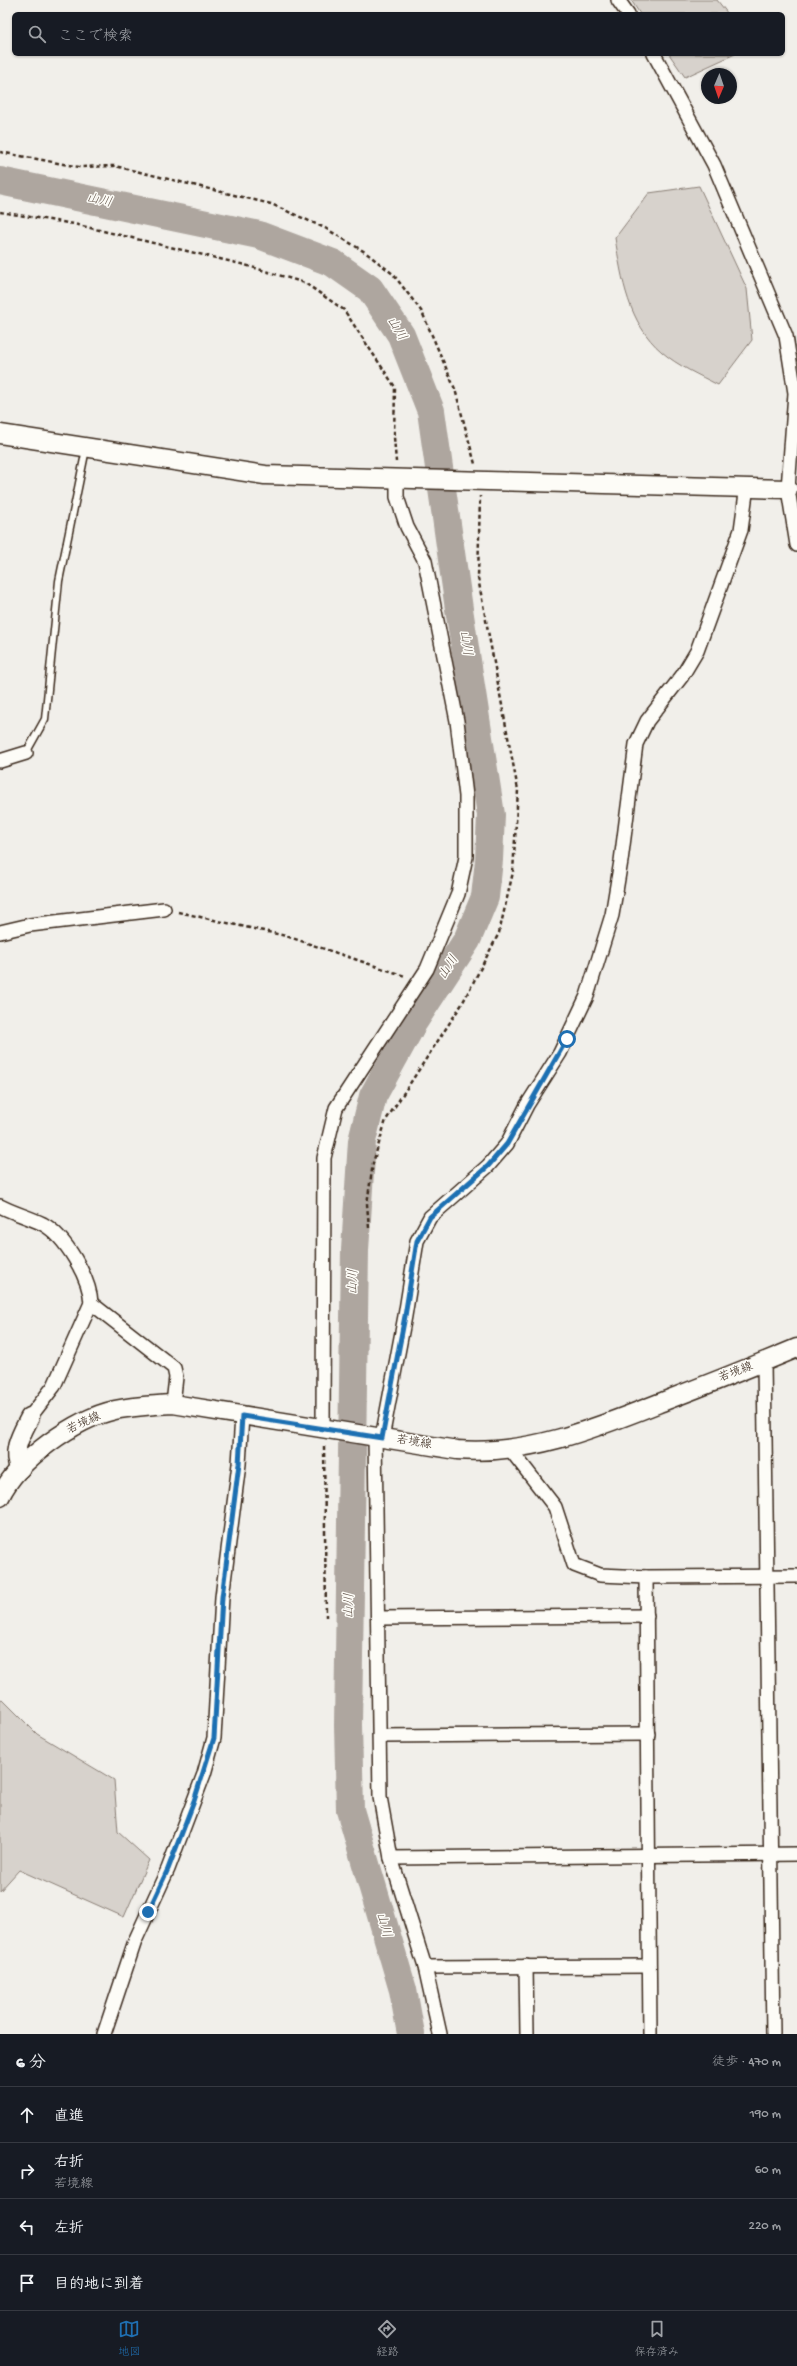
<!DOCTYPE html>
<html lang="ja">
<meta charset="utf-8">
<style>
body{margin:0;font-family:"Gochi Hand","Klee One",sans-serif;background:#20242c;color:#f1f3f6}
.compass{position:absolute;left:701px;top:68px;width:36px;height:36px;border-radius:50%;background:#171b24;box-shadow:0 1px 3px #0004;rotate:182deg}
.stop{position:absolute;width:12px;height:12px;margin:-9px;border:3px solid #1f6fb2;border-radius:50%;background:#fff}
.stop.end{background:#1f6fb2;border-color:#fff;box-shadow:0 1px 4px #0008}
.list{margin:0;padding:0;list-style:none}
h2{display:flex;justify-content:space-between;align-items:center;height:52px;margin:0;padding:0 16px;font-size:17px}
h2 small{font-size:13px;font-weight:400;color:#9ea1a6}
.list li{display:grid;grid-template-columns:26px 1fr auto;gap:12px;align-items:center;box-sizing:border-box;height:56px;padding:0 16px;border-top:1px solid #363941}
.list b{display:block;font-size:15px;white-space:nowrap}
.list p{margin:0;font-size:13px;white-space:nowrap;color:#9ea1a6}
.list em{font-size:13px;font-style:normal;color:#9ea1a6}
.icon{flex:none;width:22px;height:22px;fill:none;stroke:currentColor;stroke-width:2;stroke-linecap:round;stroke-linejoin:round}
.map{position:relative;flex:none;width:797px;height:2034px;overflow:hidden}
.search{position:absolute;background:#171b24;box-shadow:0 1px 3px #0004;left:12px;right:12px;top:12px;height:44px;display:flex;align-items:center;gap:10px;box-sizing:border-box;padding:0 14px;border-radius:6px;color:#9ea1a6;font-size:15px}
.sheet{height:276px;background:#171b24}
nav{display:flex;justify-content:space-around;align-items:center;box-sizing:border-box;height:56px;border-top:1px solid #363941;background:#171b24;font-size:11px;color:#9ea1a6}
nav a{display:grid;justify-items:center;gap:2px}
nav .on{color:#1f6fb2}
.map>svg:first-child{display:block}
</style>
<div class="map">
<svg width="797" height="2034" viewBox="0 0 797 2034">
<rect width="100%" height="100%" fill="#f1efea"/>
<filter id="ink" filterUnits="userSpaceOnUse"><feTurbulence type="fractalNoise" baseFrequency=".025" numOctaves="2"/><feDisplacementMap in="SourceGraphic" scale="8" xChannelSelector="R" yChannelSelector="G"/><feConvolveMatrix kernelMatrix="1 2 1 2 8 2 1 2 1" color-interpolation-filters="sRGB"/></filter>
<g filter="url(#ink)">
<!-- green -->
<g fill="#d7d2cc" stroke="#897e75">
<path d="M631,0h86l11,14h-88z"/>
<path d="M669,54h66l-50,23z"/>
<path d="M699,186l48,103 5,51 -34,45c-19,-10 -40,-19 -56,-33 -34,-29 -40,-73 -47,-114l34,-45z"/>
<path d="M2,1699l35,35 77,46 4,52 31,28 -25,57 -105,-47 -19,21v-191z"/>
</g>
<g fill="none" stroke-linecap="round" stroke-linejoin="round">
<!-- river -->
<path stroke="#aea69f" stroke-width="28" d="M0,181l259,54 74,28 37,26 31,46 30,76 28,198 32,206 -2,45 -4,37 -18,43 -54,83 -40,73 -11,45 -7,109 -7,475 2,85 53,180 8,44"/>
<defs>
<path id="lane" d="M26,753l19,-34 14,-138 27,-132"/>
<g id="street">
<path d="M618,0l10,14"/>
<path d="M654,54l60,111 72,171 9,57 -7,96 9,56"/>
<path d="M0,761l26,-8"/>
<path d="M0,932l30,-7 134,-16"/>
<path d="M0,1206c13,7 29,11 43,18 22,12 47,54 48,79"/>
<path d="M764,1362l9,672"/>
<path d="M30,1417l24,-31 37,-83 83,65 2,9 -3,27"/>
<path d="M323,1429l1,-271 12,-50 91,-139 31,-75 8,-37v-61l-9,-75 -32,-160 -18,-34 -10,-30v-19"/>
<path d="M375,1437l5,360 11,61 34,109 15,67"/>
<path d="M382,1438l23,-122 12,-75 13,-24 58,-51 19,-22 20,-39 33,-52 27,-57 25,-81 9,-54 15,-117 11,-23 35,-45 15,-25 44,-121 6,-44"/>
<path d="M510,1449l45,58 19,58 26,10 46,2 151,-1"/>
<path d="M646,1577l4,457"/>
<path d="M378,1618l269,-2"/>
<path d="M380,1736l268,-2"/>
<path d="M391,1858l406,-4"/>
<path d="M526,1966l1,68"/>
<path d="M425,1967l224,-1"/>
<path d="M104,2034l31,-93 33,-72 36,-95 10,-36 8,-141 17,-133 3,-48"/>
</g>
<g id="secondary">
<path d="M0,434l265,41 523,14"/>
<path d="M20,1469c-10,-17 2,-36 10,-52"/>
<path d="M0,1497c17,-37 75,-78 115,-87 19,-4 38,-5 58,-6l284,46c73,6 144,-24 210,-50 44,-17 87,-34 130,-52"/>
</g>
</defs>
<!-- lane casing -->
<use href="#lane" stroke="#3b2a1e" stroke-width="9"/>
<!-- street casing -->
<use href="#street" stroke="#3b2a1e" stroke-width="16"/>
<!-- secondary casing -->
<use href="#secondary" stroke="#3b2a1e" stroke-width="21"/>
<!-- path -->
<g stroke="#3b2a1e" stroke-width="2.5" stroke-dasharray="4 3" stroke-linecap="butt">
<path d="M0,152l79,15 36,-1 156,38 54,24 40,24 28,22 29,38 33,77 20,75"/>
<path d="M0,212l74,12 171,41 60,18 39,27 51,77 -1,50 2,25"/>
<path d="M178,912l108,24 119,40"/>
<path d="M369,1228l-2,-24 6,-41 13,-43 76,-116 37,-71 14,-61 5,-82 -40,-212 2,-82"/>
<path d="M324,1446l2,171"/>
</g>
<!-- lane -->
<use href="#lane" stroke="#fdfcf7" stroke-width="6"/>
<!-- street -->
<use href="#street" stroke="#fdfcf7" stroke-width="13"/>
<!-- secondary -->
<use href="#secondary" stroke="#fdfcf7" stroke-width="18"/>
</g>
</g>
<g fill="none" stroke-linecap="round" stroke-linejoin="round" filter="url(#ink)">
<!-- route -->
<path stroke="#1f6fb2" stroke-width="5" d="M148,1912l20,-43 26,-68 20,-63 8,-141 17,-133 3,-48 140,22 23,-122 12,-75 13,-24 58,-51 19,-22 60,-105"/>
</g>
<g text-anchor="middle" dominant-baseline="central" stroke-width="3" stroke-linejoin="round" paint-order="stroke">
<!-- street labels -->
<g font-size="12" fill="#3b2a1e" stroke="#fdfcf7">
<text transform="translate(736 1373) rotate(-21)">若境線</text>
<text transform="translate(84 1424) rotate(-25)">若境線</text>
<text transform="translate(414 1443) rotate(9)">若境線</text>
</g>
<!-- water labels -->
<g font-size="13" font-style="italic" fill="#63554b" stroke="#fdfcf7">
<text transform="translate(99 201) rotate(12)">山川</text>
<text transform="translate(396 329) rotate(59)">山川</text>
<text transform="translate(465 643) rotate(82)">山川</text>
<text transform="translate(449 968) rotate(-57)">山川</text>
<text transform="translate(354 1282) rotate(-89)">山川</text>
<text transform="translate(350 1606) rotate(-89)">山川</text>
<text transform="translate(383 1925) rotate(74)">山川</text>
</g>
</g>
</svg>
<svg class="compass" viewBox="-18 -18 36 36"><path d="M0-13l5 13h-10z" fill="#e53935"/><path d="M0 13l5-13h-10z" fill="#9ea1a6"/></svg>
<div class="stop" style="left:567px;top:1039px"></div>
<div class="stop end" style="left:148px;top:1912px"></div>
<div class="search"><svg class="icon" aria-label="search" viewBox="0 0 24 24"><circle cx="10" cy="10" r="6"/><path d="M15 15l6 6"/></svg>ここで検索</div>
</div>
<section class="sheet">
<h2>6 分<small>徒歩 · 470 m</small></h2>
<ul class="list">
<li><svg class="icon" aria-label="ahead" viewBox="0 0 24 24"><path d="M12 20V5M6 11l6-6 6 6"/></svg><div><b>直進</b></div><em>190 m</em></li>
<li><svg class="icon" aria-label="right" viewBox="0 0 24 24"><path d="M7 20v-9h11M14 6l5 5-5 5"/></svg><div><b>右折</b><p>若境線</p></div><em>60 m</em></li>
<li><svg class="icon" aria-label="left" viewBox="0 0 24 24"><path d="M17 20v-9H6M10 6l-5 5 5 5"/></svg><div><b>左折</b></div><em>220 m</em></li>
<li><svg class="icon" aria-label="arrive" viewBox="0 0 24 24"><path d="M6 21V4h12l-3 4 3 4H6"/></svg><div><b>目的地に到着</b></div></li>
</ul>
</section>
<nav>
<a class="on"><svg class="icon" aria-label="map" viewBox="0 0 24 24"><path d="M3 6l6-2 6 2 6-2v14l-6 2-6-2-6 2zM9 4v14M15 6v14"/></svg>地図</a>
<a><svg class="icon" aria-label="directions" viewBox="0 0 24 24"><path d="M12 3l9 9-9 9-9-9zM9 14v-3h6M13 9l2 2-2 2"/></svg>経路</a>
<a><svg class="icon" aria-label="saved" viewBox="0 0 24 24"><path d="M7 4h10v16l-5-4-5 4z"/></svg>保存済み</a>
</nav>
